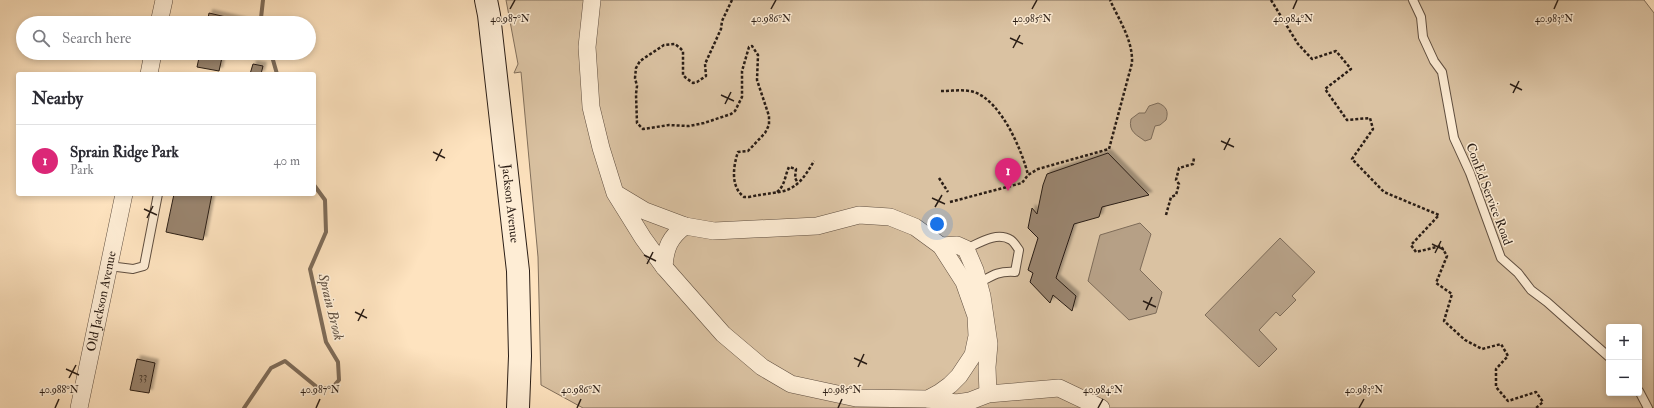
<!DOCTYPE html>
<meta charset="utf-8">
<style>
body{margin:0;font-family:"IM FELL Double Pica",serif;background:#f7f7f7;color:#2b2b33}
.controls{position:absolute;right:12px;bottom:12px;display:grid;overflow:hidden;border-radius:4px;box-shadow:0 2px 6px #0003}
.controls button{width:36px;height:36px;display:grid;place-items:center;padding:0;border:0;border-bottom:1px solid #e1e1e2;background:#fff;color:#2b2b33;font:20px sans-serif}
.you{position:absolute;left:937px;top:224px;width:14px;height:14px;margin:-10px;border:3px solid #fff;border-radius:50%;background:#1a73e8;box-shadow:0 0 0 6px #1a73e833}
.badge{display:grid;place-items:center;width:26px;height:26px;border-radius:50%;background:#db2777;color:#fff;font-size:13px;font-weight:700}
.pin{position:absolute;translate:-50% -33px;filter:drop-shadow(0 1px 2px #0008)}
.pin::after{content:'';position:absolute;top:21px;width:14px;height:12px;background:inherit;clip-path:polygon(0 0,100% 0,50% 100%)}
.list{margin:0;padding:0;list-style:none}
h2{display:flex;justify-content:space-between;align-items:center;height:52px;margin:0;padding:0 16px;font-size:17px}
h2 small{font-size:13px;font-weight:400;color:#7c7c81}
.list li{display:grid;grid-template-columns:26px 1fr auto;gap:12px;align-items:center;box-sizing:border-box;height:72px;padding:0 16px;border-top:1px solid #e1e1e2}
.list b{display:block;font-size:15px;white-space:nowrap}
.list p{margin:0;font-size:13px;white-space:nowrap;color:#7c7c81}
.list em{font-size:13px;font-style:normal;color:#7c7c81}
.icon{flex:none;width:22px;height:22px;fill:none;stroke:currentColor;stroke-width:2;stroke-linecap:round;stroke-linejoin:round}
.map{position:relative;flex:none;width:1654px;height:408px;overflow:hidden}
.search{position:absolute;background:#fff;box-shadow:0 2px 6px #0003;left:16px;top:16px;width:300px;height:44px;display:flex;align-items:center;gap:10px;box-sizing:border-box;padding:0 14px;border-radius:22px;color:#7c7c81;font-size:15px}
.panel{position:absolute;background:#fff;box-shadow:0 2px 6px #0003;left:16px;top:72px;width:300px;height:124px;border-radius:4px}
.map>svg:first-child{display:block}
</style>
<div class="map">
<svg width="1654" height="408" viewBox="0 0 1654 408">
<defs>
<filter id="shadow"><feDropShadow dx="3.5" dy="-3.5" stdDeviation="1" flood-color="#0004"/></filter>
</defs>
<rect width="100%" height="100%" fill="#fee3bf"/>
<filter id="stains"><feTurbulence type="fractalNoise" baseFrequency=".005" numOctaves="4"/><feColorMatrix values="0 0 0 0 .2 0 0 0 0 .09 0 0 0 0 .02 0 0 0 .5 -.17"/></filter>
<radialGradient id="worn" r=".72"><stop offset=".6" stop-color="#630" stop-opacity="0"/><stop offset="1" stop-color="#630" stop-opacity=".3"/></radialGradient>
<!-- green -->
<path fill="#dac2a2" stroke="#82705c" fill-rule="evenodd" d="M506,0h1138l10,13v395h-1071l-42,-23 -3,-128 -17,-185 -7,1 4,-9zM1609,327h30v66h-30z"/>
<!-- water -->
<g fill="#b6a086" stroke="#7e6c59">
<path d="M1158,103c8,3 11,8 8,17l-6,5 -5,1 -4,13 -6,2c-8,-6 -17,-9 -14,-22l8,-6h6l4,-7z"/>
<path d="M1140,223l11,11 -11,36 22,22 -6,21 -27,7 -41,-39 12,-46z"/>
<path d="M1280,238l35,34 -23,24 4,4 -16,16 -4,-4 -17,18 18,19 -18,18 -54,-52z"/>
</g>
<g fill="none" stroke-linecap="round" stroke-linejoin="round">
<!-- stream -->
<g stroke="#7e6c59" stroke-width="4">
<path d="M263,23l-2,-5 2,-18"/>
<path d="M271,53l6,21"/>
<path d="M244,408l27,-40 14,-7 33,27h14l7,-8 -1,-18 -12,-20 -16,-73 16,-37 -1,-32 -11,-15"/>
</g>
</g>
<!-- building -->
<g fill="#99846e" stroke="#2b1e16" filter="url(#shadow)">
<path d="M209,13l34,8 -1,2h-35z"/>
<path d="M200,53h23l-4,18 -22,-4z"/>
<path d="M253,64l10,2 -2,8h-11z"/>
<path d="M1108,153l41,42 -47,12 -3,10 -25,7 -18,54 20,18 -4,15 -19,-16 -3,8 -20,-21 3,-9 -5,-3 10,-32 -10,-10 4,-20 5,6 6,-29 4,-11z"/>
<path d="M174,194h38l-9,46 -37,-8z"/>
<path d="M137,359l18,4 -6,30 -19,-3z"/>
</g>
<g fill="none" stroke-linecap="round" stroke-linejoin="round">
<defs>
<g id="service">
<path d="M1413,0l8,17 2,20 11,24 8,11 12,66 16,35 31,85 17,15 13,17 16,12 62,55"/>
<path d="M966,249c13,-6 31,-18 45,-9 3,2 6,7 8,10l-4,22c-17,-1 -22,3 -36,11"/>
<path d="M109,266l24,3 11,-3 14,-72"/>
<path d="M1639,391l9,17"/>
</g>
<g id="minor">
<path d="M592,0l-5,47 4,60 10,41 14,45 28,45 21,29 59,67 39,33 29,17 65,14 72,1 11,-6 11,-8 9,-9 14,-21 4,-19 -1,-20 -12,-34 -23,-36 -26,-19 -25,-10 -31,-2 -42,11 -103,5 -29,-5 -40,-15 -30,-18"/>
<path d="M159,23l5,-23"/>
<path d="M149,74l4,-21"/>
<path d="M941,246l16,-1 9,4 9,21 7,26 7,48 -2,23 1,27"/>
<path d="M664,267c1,-19 6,-30 21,-41"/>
<path d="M928,399l28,4 14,-2 18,-7 71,-6 42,20"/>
<path id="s1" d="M79,408l45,-214"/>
</g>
<g id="secondary">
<path id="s2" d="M486,0l3,15 29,256 2,85 -2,52"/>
</g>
</defs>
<!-- service casing -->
<use href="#service" stroke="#604f40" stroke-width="10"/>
<!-- minor casing -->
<use href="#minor" stroke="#604f40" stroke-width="18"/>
<!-- secondary casing -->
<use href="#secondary" stroke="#2b1e16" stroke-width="24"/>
<!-- path -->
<g stroke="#2b1e16" stroke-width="2.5" stroke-dasharray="3 2" stroke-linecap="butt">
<path d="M732,0l-10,21 -1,8 -16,35 1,12 -9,6 -4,1 -7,-5 -3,-3v-24l-3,-3 -5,-4 -11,1 -24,16 -4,7 -1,10 2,8 -1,8 1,29 6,6 26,-4 20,1 15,-3 27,-9 4,-3 7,-14v-26l7,-24 3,-1 6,9 -1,25 12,36v9l-4,8 -17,18 -10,1 -1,3c-4,14 -6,32 7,42h5c36,-8 44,1 65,-36"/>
<path d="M1271,0l27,44 14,15 24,-8 15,18 -26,20 22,31 23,-2 3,11 -21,30 32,33 55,23 -28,30 5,7 25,-6 6,10 -11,27 16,11 -8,27 21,19 17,9 19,-5 7,12 -12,13v18l12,14 28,-9 7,10 -7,6"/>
<path d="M941,91c11,0 23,-2 33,1 27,9 48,58 54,83"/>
<path d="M939,178l9,14"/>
<path d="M777,192c8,-6 8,-17 12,-25l7,2 -1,9 3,5"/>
<path d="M950,202l72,-19 6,-8 10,-6 71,-20 23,-86c1,-23 -13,-43 -22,-63"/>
<path d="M1166,215l5,-18 5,-2 3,-11 -3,-4 3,-12 14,-4 1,-6"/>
</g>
<!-- service -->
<use href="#service" stroke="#feedd5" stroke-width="8"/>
<!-- minor -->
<use href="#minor" stroke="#feedd5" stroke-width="17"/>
<!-- secondary -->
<use href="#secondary" stroke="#feedd5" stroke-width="22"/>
</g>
<!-- ticks -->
<path fill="none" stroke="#2b1e16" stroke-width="1.5" d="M510,9l5,-9M771,9l5,-9M1032,9l5,-9M1293,9l4,-9M1554,9l4,-9M1010,38l13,6M1013,48l7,-13M1510,84l12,6M1513,93l6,-12M721,95l13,6M725,104l6,-12M1221,141l13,6M1224,150l6,-12M433,152l12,6M436,161l6,-12M932,198l13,6M935,207l7,-12M144,209l13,6M147,218l6,-12M1432,244l12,6M1435,253l6,-12M644,255l12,6M647,264l6,-12M1143,301l13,6M1146,310l6,-13M355,312l12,6M358,321l6,-12M854,358l13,6M858,367l6,-13M66,369l13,6M69,378l7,-13M55,408l4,-9M316,408l4,-9M577,408l4,-9M838,408l4,-9M1098,408l5,-9M1359,408l5,-9"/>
<g text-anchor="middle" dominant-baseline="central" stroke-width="3" stroke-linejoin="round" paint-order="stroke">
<!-- number labels -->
<g font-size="11" fill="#46382c">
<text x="143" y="376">33</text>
</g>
<!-- street labels -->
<g font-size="13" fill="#2b1e16" stroke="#feedd5">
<text transform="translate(1489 194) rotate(69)">ConEd Service Road</text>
<text stroke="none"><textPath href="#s2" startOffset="205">Jackson Avenue</textPath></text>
<text stroke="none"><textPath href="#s1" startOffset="109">Old Jackson Avenue</textPath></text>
</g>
<!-- water labels -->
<g font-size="14" font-style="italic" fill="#5c4c3d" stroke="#feedd5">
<text transform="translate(331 307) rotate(76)">Sprain Brook</text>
</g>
</g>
<g font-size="10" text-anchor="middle" fill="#2b1e16" stroke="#feedd5" stroke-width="3" stroke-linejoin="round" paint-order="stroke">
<text x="510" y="22">40.987°N</text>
<text x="771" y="22">40.986°N</text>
<text x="1293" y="22">40.984°N</text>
<text x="1554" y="22">40.983°N</text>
<text x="1032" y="22">40.985°N</text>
<text x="59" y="393">40.988°N</text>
<text x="320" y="393">40.987°N</text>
<text x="581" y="393">40.986°N</text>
<text x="842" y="393">40.985°N</text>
<text x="1103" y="393">40.984°N</text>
<text x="1364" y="393">40.983°N</text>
</g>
<rect width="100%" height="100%" filter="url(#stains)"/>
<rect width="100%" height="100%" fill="url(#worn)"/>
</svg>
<div class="controls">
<button>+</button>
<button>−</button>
</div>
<div class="you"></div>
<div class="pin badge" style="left:1008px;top:191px">1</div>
<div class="search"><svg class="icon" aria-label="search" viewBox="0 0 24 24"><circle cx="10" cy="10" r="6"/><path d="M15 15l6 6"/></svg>Search here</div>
<section class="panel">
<h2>Nearby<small></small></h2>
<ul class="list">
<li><span class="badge">1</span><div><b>Sprain Ridge Park</b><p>Park</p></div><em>40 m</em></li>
</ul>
</section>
</div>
